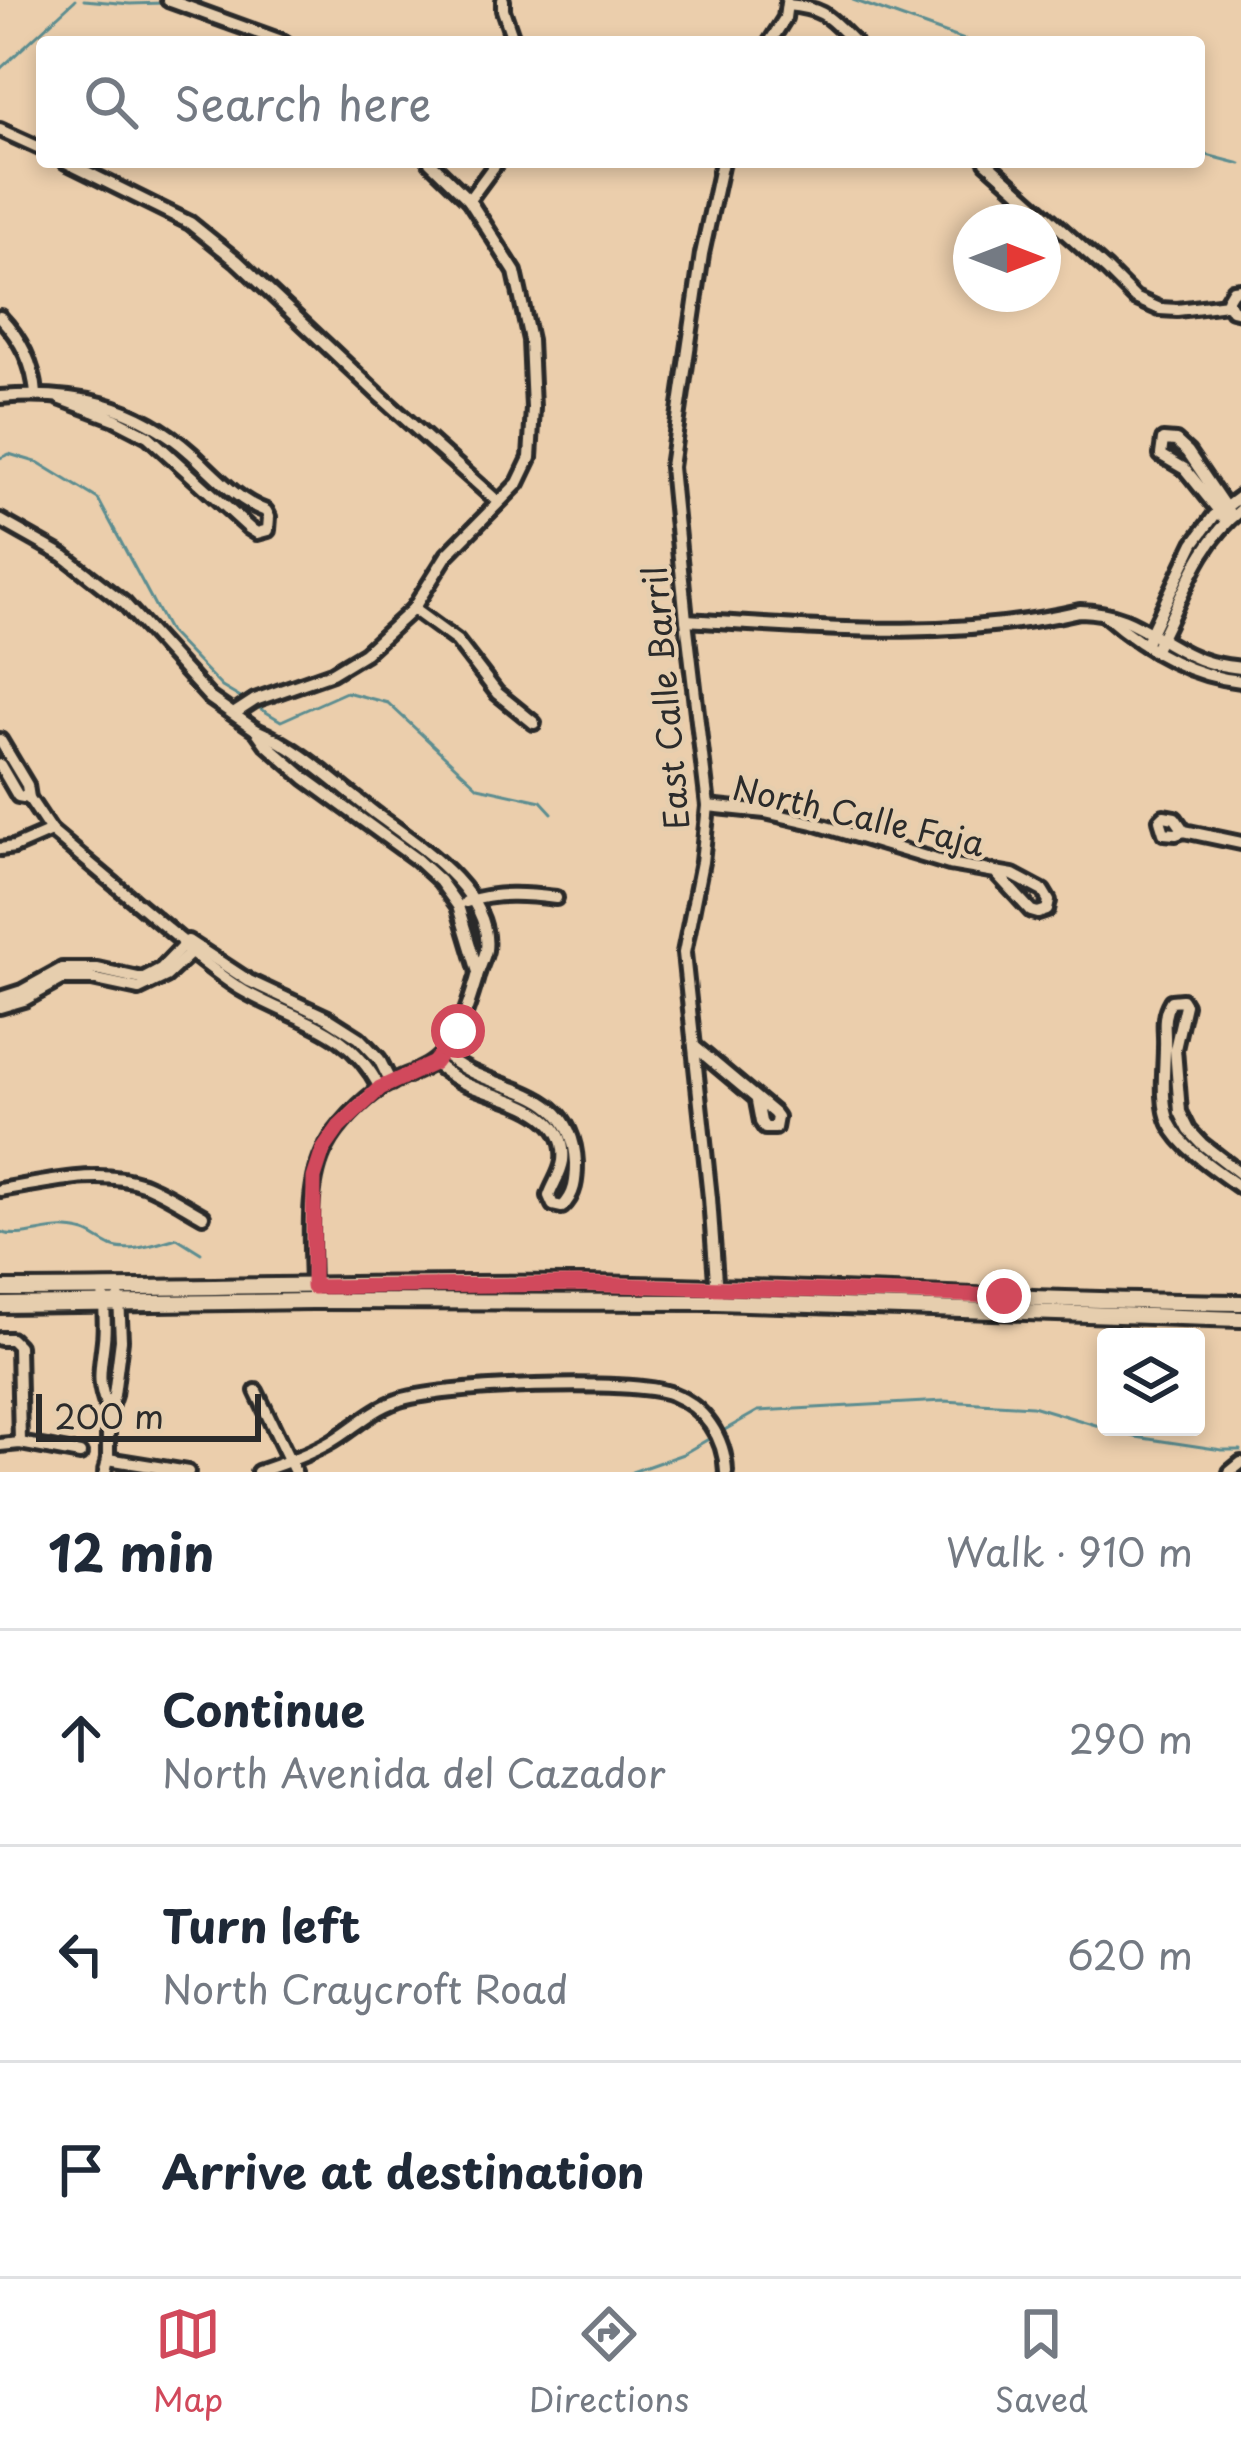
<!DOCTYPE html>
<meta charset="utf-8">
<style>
body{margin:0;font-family:"Playpen Sans",sans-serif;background:#f6f6f7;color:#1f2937}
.controls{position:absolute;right:36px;bottom:36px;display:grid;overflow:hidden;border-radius:12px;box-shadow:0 6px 18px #0003}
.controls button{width:108px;height:108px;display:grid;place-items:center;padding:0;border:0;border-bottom:3px solid #e0e1e3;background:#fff;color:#1f2937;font:60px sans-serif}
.compass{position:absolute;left:953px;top:204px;width:108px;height:108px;border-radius:50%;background:#fff;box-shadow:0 6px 18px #0003;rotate:90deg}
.scale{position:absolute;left:36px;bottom:30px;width:225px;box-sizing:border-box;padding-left:12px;border:6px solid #2b2b2b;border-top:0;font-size:33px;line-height:42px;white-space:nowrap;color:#2b2b2b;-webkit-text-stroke:9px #e6ceae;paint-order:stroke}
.stop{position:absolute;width:36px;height:36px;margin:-27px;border:9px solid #d1495b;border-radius:50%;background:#fff}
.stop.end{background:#d1495b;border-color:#fff;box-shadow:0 3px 12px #0008}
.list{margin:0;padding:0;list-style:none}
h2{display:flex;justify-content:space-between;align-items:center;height:156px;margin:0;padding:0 48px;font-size:51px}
h2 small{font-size:39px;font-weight:400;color:#747a83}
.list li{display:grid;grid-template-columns:78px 1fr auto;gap:36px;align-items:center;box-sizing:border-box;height:216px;padding:0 48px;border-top:3px solid #e0e1e3}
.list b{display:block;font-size:45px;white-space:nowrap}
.list p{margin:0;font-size:39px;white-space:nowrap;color:#747a83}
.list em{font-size:39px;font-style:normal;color:#747a83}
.icon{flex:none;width:66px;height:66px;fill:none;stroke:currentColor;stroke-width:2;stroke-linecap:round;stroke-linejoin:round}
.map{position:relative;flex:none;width:1241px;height:1472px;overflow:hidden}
.search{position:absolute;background:#fff;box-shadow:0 6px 18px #0003;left:36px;right:36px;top:36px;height:132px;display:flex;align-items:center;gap:30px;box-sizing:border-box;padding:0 42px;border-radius:12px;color:#747a83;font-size:45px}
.sheet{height:804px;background:#fff}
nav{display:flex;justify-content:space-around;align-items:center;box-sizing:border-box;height:168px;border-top:3px solid #e0e1e3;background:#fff;font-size:33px;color:#747a83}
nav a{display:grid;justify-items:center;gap:6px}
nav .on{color:#d1495b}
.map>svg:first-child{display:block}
</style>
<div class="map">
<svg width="1241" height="1472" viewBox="0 0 1241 1472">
<rect width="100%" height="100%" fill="#ebceac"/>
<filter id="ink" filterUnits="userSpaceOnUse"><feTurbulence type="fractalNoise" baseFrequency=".00833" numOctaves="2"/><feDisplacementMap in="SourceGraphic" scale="24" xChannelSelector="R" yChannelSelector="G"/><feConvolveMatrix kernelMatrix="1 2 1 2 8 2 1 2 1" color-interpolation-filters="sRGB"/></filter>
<g filter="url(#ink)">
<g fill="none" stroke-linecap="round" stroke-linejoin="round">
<!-- stream -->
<g stroke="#5c8d90" stroke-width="3">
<path d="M84,0l46,4 34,-1"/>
<path d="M853,0l117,42"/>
<path d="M186,2l15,-2"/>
<path d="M0,69l75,-69"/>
<path d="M1199,153l42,11"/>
<path d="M0,458l9,-4 30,9 59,36 71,133 53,55 22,13"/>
<path d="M256,706l25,15 65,-29 42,11 90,84 63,14 11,12"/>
<path d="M0,1232c21,8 45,-5 67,-3 25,2 25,8 44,17 19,8 47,-3 66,-8l24,15"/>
<path d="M721,1432l37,-21 186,-10 88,5 104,31 86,13h19"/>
<path d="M459,1472h7"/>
<path d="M632,1472l51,-18 29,-17"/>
</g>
<defs>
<g id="minor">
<path d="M168,0l116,42"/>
<path d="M503,0v10l11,32"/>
<path d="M787,5c37,3 42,12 67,37"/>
<path d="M770,42l15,-24 2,-15"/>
<path d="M0,130l42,19"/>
<path d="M66,162l124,61 47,38 144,136 117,105"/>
<path d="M986,162l121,108 28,28 25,11 17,1 50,-6"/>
<path d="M469,200l28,-38"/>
<path d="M1241,289l-8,1 -6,10 5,10 9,2"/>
<path d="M0,317c20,21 34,48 36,77"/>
<path d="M0,397c73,-6 136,6 192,57 22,20 45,47 74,57l3,6 -1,13 -11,3 -8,-5 -101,-92 -33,-17 -56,-21"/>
<path d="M0,520l64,36 60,47 86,95 46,32 10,14 40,35 110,80 24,22 18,25 20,66"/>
<path d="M1227,521l-42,-52 -24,-14 2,-15 13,1 12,11 44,65"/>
<path d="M413,609l44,32 40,52 37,30"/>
<path d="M1105,615c39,34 84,61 136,66"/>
<path d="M686,620c131,8 264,21 394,-9 52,1 71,27 114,46 15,7 31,9 47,11"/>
<path d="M1145,645l49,-102 20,-27 27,-20"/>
<path d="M1154,651c28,-49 41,-105 87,-141"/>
<path d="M235,713l20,-13 77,-27 33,-20 48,-44 34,-54 71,-72 12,-25 3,-50 -3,-68 -15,-68 -46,-72 -39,-38"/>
<path d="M256,730c45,19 80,54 120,84 39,29 117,78 110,136 -2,9 -7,18 -9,27 -8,27 -15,52 -33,74 -15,21 -42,23 -63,37 -19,12 -45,39 -55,59 -23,42 -13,107 -14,154"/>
<path d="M0,740l27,45 2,13 22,33 130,109"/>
<path d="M0,765l18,31 11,2"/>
<path d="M708,806l57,6 48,11 136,41 64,11 30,16 6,10 -2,9 -9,3 -7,-2 -34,-37"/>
<path d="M1184,831l-9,-13 -11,-2 -4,4 4,13 12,1 8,-3 57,12"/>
<path d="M0,849l14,-2 37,-16"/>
<path d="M466,902c30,-10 59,-8 90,-4"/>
<path d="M181,940l2,7c20,14 40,32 61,44 56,32 104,35 136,97"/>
<path d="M188,941l61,40 77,36 33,21 20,21 12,24"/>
<path d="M0,998l22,-7 40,-22h35l45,10 19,-10 25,-26"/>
<path d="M0,1007l24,-7 38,-21h30l47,10 27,-13 28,-26"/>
<path d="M694,1046l80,67 3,4 -2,11h-10l-4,-6 -4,-21"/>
<path d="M434,1063c10,8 20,16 32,21 35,16 103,24 97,77 -2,13 -10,23 -14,35l4,9 9,2c13,-12 14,-27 14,-44 -4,-84 -87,-66 -133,-110"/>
<path d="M1241,1174l-39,-30 -13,-14 -9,-18 -5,-63 10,-44 -3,-5 -11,1c-10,17 -5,28 -6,46 0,22 -5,56 5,77 12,25 49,48 71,64"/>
<path d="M0,1190c46,-7 98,-22 143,-6 21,8 40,21 60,32"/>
<path d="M103,1289c1,17 3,35 1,51 -3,31 -8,38 4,70"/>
<path d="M717,1295l-7,-97 -26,-245 18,-91 6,-56 -22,-186 -15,-153 31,-213 20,-92"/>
<path d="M0,1339h11l7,7 2,97"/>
<path d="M256,1391l39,81"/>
<path d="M0,1445l20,-2 60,11"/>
<path d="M108,1459l80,13"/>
<path d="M105,1472l3,-13v-46l6,-18 7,-55 -2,-42"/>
<path d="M258,1472c24,-8 47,-16 69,-28 24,-13 43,-34 70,-43 39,-15 239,-23 275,-7 32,13 53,43 54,78"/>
<path d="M1230,1472l11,-9"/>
</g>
<g id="major">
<path d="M0,1289c195,0 390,-7 584,-5 219,3 438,17 657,19"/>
<path d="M0,1305l312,-4 405,1 524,17"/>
</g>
</defs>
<!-- minor casing -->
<use href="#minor" stroke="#2b2b2b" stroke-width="20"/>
<!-- major casing -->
<use href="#major" stroke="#2b2b2b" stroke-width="22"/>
<!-- minor -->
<use href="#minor" stroke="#e6ceae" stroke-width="10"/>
<!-- major -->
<use href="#major" stroke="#e6ceae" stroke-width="14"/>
</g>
</g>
<g fill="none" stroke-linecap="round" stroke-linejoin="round" filter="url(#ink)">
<!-- route -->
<path stroke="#d1495b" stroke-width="15" d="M458,1031l-24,32 -54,25 -41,39 -16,23 -9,28 -1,109 266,-3 425,12"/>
</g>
<g text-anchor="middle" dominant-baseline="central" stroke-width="9" stroke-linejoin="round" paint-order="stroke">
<!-- street labels -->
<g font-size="33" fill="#2b2b2b" stroke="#e6ceae">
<text transform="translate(664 698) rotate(-95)">East Calle Barril</text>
<text transform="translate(859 814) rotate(13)">North Calle Faja</text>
</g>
</g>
</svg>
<div class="controls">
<button><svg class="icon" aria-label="layers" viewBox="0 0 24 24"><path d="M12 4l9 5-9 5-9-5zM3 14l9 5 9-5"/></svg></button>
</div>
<svg class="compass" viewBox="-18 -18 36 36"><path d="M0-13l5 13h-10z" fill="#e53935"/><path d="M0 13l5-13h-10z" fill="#747a83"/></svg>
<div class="scale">200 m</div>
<div class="stop" style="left:458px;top:1031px"></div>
<div class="stop end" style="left:1004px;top:1296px"></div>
<div class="search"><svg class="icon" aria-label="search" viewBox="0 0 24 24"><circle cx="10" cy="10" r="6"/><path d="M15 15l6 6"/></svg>Search here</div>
</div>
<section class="sheet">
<h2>12 min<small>Walk · 910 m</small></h2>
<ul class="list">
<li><svg class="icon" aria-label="ahead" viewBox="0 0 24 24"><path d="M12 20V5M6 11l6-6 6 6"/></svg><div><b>Continue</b><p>North Avenida del Cazador</p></div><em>290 m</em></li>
<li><svg class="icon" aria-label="left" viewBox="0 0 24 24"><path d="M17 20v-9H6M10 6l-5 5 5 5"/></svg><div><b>Turn left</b><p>North Craycroft Road</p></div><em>620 m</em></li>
<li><svg class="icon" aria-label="arrive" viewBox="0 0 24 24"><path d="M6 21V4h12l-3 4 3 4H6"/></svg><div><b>Arrive at destination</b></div></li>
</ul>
</section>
<nav>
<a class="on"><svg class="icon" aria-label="map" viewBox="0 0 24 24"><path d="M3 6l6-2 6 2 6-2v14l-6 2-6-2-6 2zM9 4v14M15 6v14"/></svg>Map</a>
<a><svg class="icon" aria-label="directions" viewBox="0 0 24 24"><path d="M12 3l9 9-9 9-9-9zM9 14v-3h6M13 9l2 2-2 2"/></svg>Directions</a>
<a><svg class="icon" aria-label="saved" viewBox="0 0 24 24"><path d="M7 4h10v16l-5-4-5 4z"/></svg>Saved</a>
</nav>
